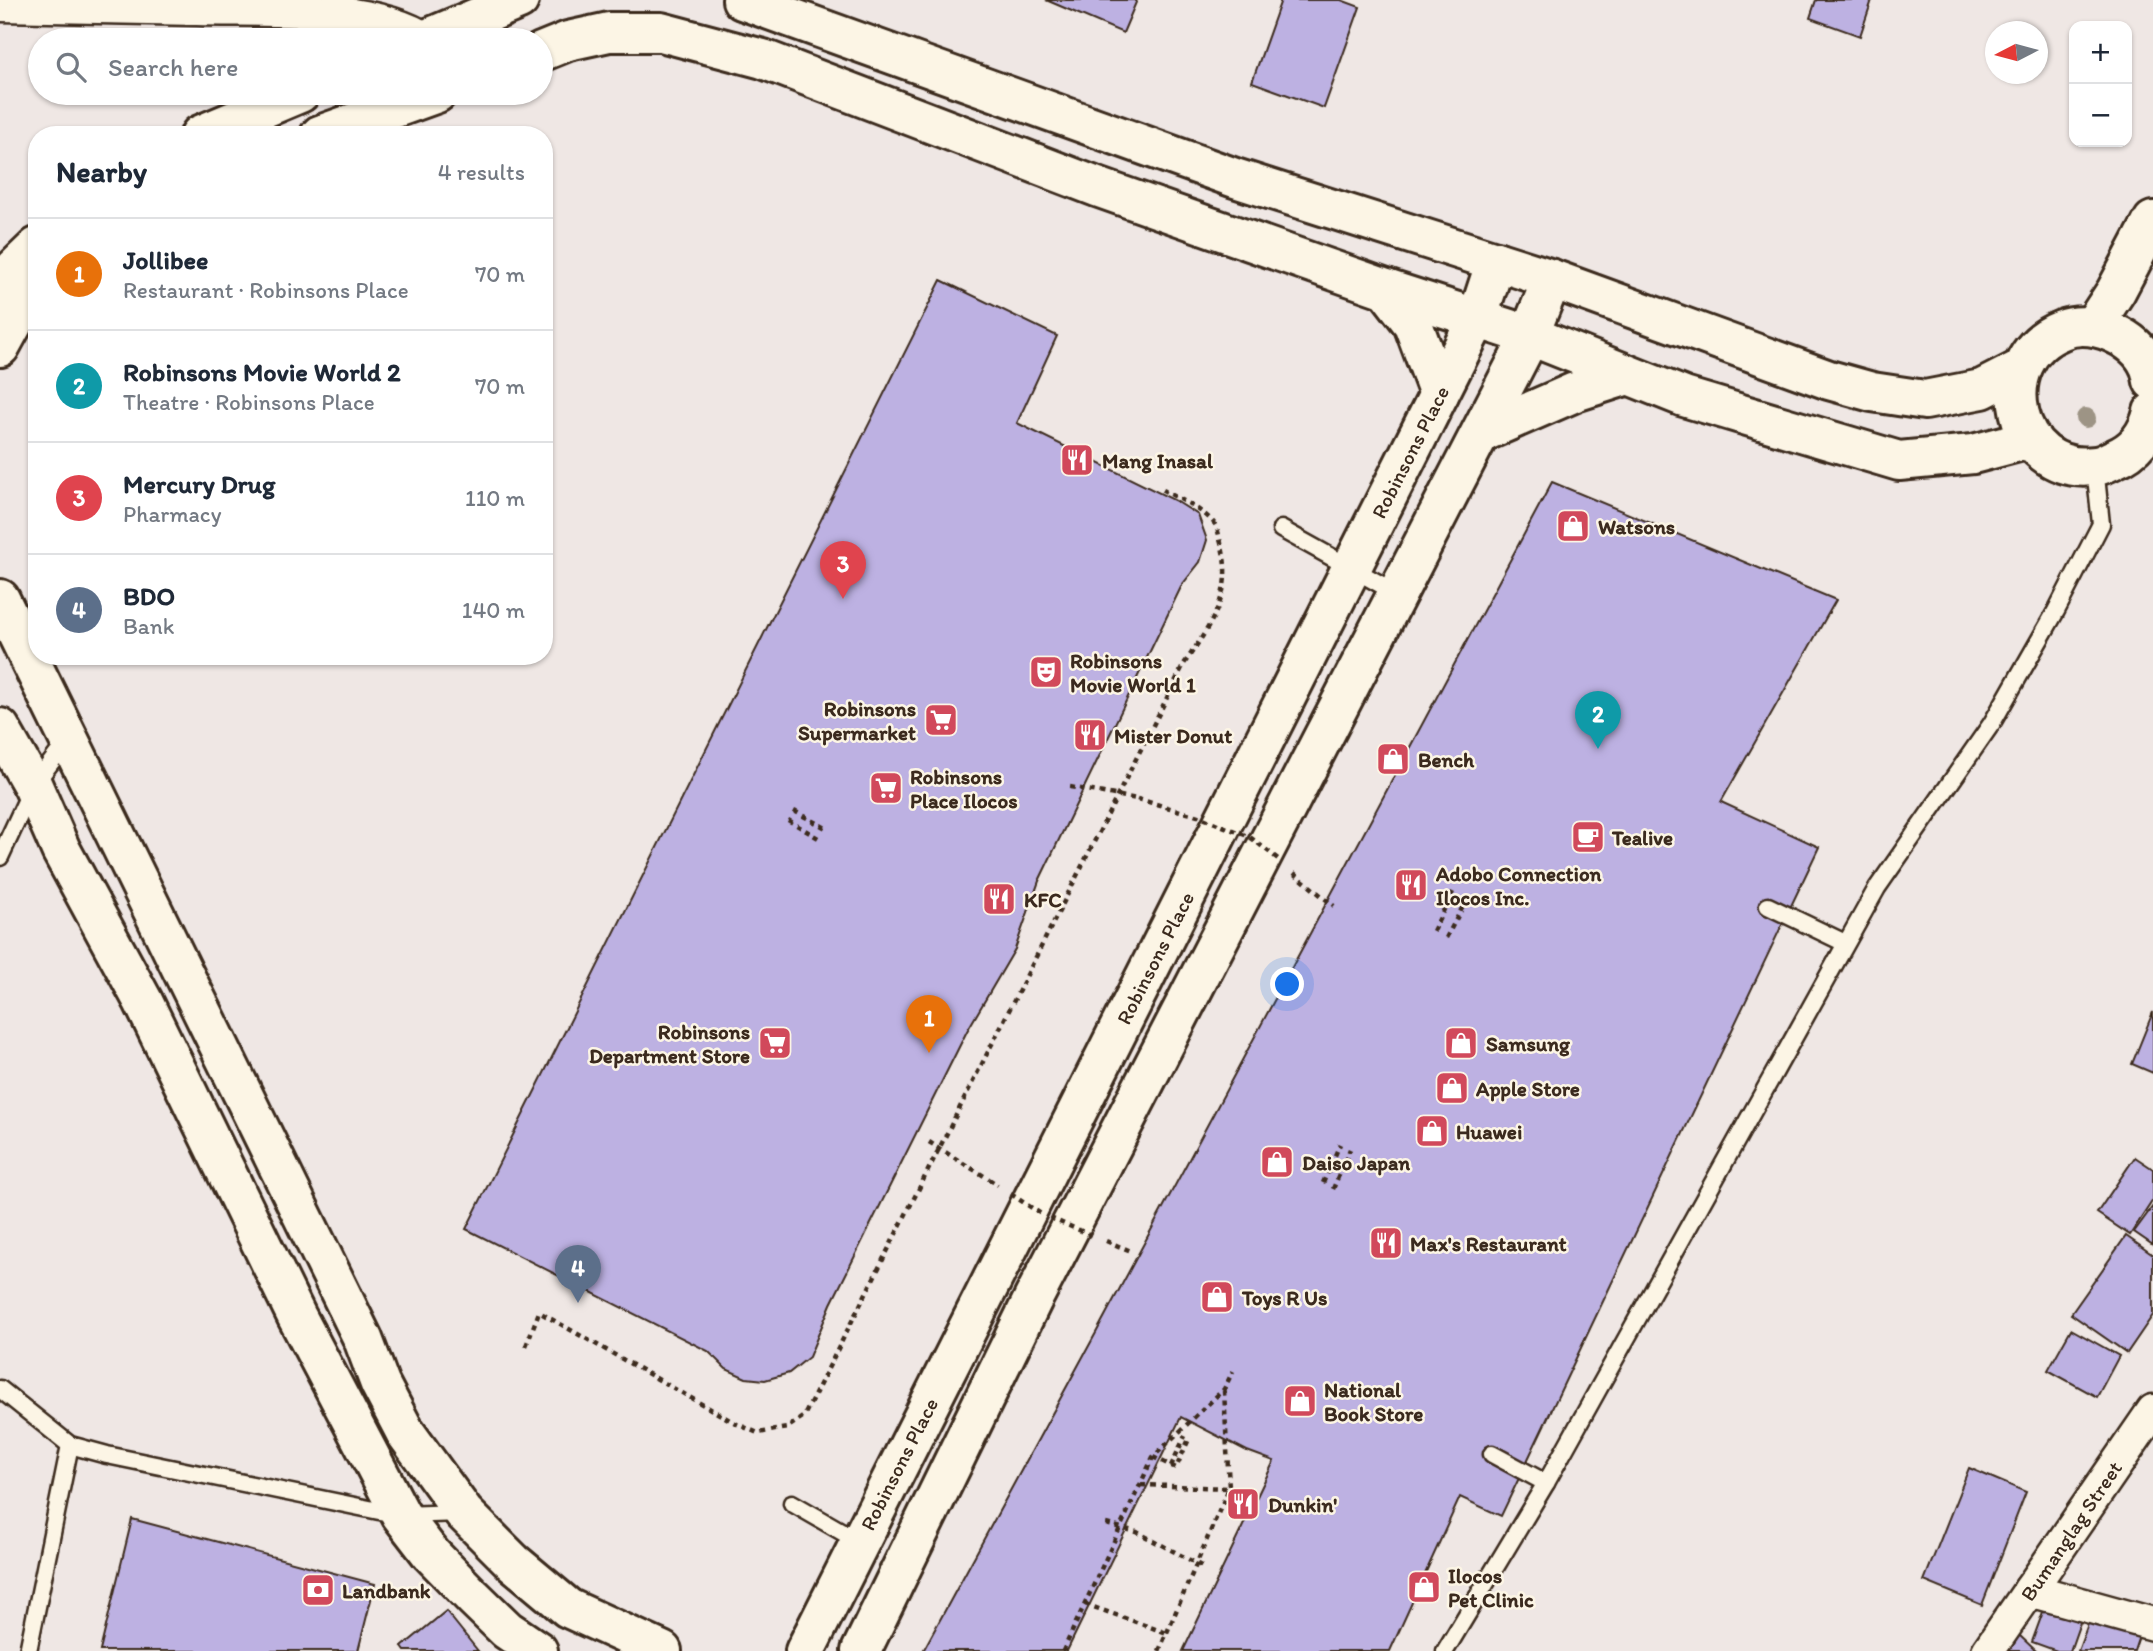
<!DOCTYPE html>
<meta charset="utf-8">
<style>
body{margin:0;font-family:Itim,sans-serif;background:#f6f6f7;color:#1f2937}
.controls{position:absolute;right:21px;top:21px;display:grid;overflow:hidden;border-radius:14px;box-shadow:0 2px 5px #0004}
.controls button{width:63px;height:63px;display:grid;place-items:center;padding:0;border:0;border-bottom:2px solid #e0e1e3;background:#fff;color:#1f2937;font:35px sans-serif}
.compass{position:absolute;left:1985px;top:21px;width:63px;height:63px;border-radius:50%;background:#fff;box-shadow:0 2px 5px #0004;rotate:264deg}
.you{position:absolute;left:1288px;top:985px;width:24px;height:24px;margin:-18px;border:5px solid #fff;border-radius:50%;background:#1a73e8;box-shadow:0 0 0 10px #1a73e833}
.badge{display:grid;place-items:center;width:46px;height:46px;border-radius:50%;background:#b45309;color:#fff;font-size:23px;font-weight:700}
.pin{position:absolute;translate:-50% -58px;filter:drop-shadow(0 2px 4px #0008)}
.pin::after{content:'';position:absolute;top:37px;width:24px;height:21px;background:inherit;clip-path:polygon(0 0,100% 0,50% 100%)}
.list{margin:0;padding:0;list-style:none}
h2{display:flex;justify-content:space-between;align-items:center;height:91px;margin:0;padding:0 28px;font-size:30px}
h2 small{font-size:23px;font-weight:400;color:#747a83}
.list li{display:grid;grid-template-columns:46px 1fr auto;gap:21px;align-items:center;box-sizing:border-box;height:112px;padding:0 28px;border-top:2px solid #e0e1e3}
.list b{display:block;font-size:26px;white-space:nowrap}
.list p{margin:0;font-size:23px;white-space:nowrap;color:#747a83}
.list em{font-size:23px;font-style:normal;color:#747a83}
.icon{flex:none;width:38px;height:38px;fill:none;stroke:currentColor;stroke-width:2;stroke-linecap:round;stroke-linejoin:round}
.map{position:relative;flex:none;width:2153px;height:1651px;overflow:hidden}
.search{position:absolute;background:#fff;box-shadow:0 2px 5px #0004;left:28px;top:28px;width:525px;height:77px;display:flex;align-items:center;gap:18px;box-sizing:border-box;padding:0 24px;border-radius:38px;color:#747a83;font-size:26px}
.panel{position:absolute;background:#fff;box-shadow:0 2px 5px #0004;left:28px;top:126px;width:525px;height:539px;border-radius:28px}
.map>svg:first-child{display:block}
</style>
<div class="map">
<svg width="2153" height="1651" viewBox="0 0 2153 1651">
<rect width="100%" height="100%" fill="#efe7e4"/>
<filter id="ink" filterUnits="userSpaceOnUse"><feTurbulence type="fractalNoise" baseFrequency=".0143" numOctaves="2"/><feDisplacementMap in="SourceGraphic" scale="14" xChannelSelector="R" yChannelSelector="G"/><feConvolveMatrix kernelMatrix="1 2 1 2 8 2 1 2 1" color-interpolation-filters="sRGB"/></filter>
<g filter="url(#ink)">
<!-- building -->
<g fill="#bdb1e2" stroke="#3b2a1e" stroke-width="2">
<path d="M1046,0h91l-14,33z"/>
<path d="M1281,0h60l19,7 -36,101 -72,-26z"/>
<path d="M1816,0h56l-12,36 -50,-18z"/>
<path d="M941,280l116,56 -40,87 159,78 22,14 9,25 -7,22 -18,23 -143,296 -24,68 -48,82 -136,273 -22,53 -20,16 -24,7 -19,-2 -20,-9 -18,-18 -242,-122z"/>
<path d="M1552,482l284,118 -115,202 98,45 -318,669 -41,-19 -70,154h-207l91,-190 -27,-10 -66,-34 -114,234h-144l174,-320z"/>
<path d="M2153,1012v61l-21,-9z"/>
<path d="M2135,1157l18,12v31l-23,35 -33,-22z"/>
<path d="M2153,1206v39l-19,-13z"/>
<path d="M2126,1236l27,19v60l-26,38 -56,-39z"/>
<path d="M2071,1329l48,27 -22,41 -49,-27z"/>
<path d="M1969,1468l57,24 -44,113 -58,-24z"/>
<path d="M132,1519l243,65 -17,67h-258z"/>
<path d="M2047,1601l36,13 -13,37h-13l-25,-9z"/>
<path d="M446,1611l32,40h-73l-3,-4z"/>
<path d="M2091,1616l49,17 -6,18h-56z"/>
<path d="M2018,1634l18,17h-33z"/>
</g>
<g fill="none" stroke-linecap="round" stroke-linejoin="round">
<defs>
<g id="service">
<path d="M1281,529l117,65"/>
<path d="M0,857l33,-71 35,-46"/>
<path d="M1768,906l77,37"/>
<path d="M0,1389l70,56 37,10 272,56 22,4 60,-2"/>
<path d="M1492,1454l54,29"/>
<path d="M792,1503l68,39"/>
<path d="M28,1651l42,-206"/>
<path d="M1445,1651l101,-168 331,-595 115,-165 64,-112 45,-87 -6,-57"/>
</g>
<g id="minor">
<path d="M0,5c66,1 131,3 197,4 66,2 175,-6 230,31"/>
<path d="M2030,1590l123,34"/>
<path d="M1988,1651l165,-240"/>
</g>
<g id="tertiary">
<path d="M742,0l493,178 317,101 277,101 43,12 53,8 57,-11 39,-20"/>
<path d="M424,40l95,-40"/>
<path d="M541,52l27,-11 41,-9h52l102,27 334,128 289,102 145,47 153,61 215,64 74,-7 57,-15"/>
<path d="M200,135l100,-42"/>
<path d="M320,135l117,-42"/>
<path d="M0,288l10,-15 27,-26"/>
<path d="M1386,289l27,35 26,70"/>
<path d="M2093,326l23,-35 37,-70"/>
<path d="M0,347l22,-40 15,-15"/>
<path d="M2153,381c-1,-5 -2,-11 -4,-15 -12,-29 -57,-48 -87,-36 -75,29 -49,146 32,136 7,0 14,-4 20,-7 21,-8 34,-26 39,-47"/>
<path d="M1481,433l94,-41 53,-17"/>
<path d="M0,599l363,740 17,45 25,48 59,81 49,49 55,46 94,43"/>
<path d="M0,728l33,58 28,64 82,151 154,316 104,198 30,39 42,43 34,33 31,21"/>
<path d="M805,1651l672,-1332 19,-58"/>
<path d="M861,1651l172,-352 490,-949 29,-71"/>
</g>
</defs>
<!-- service casing -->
<use href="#service" stroke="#3b2a1e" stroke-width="21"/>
<!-- minor casing -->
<use href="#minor" stroke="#3b2a1e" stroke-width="37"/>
<!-- tertiary casing -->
<use href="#tertiary" stroke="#3b2a1e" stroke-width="44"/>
<!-- path -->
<g stroke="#3b2a1e" stroke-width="4.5" stroke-dasharray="5 5" stroke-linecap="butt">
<path d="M1137,799l19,5"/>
<path d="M794,811l32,17"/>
<path d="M788,820l32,19"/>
<path d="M1294,873l40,33"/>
<path d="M1433,931l20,-39"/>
<path d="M1446,938l21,-39"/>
<path d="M929,1142l8,5"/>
<path d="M989,1179l9,6"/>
<path d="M1323,1183l17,-39"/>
<path d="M1333,1189l17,-40"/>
<path d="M1106,1241l25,10"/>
<path d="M526,1346l13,-34 198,112 21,9 29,-5 17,-12 380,-752c27,-40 51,-71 37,-121 -2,-6 -3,-16 -7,-20 -13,-15 -35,-24 -51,-33"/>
<path d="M1153,1457l23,11 13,-29"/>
<path d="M1171,1466l14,-30"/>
<path d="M1141,1485l88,3"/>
<path d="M1085,1604l82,29"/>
<path d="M1063,1651l90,-194 71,-68 9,-18"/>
<path d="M1159,1651l70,-163 -5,-98"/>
</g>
<!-- service -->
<use href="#service" stroke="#fcf5e5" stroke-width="16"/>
<!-- minor -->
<use href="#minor" stroke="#fcf5e5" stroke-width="32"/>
<!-- tertiary -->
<use href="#tertiary" stroke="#fcf5e5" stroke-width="38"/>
<!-- path-bridge -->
<g stroke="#3b2a1e" stroke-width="4.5" stroke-dasharray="5 5" stroke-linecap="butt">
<path d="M1070,787l67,12"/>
<path d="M1156,804l42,12 52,21 28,22"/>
<path d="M937,1147l52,32"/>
<path d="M1011,1194l33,22"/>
<path d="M1050,1218l41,17"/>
<path d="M1106,1524l31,8 68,36"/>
</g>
</g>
<!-- trees -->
<circle fill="#9d9485" cx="2086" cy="418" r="10"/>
</g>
<!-- icons -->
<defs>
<symbol id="restaurant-square" viewBox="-11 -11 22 22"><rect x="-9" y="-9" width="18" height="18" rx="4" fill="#d1495b" stroke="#fcf5e5"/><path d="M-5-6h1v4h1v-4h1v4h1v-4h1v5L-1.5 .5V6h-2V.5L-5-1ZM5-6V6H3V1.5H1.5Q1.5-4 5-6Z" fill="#fff"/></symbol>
<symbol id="shop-square" viewBox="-11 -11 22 22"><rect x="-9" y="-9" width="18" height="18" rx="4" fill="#d1495b" stroke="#fcf5e5"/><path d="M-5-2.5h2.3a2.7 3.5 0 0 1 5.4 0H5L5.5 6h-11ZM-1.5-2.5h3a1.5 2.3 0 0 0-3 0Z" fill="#fff"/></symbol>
<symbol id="theatre-square" viewBox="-11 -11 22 22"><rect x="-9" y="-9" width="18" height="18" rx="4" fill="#d1495b" stroke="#fcf5e5"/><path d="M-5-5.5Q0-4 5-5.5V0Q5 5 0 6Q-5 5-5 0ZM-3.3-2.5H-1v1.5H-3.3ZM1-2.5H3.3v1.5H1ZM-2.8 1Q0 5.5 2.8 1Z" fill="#fff"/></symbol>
<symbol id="supermarket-square" viewBox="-11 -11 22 22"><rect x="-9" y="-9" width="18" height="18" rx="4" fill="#d1495b" stroke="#fcf5e5"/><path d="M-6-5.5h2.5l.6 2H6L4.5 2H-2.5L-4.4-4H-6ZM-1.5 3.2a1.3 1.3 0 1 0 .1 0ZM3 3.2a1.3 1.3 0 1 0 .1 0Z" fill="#fff"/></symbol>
<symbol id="cafe-square" viewBox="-11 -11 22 22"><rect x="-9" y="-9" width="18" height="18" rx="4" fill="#d1495b" stroke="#fcf5e5"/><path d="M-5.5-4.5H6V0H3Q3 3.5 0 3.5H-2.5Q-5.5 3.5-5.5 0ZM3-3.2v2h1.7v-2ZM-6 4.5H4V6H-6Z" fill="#fff"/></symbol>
<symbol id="bank-square" viewBox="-11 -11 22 22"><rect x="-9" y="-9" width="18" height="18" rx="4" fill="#d1495b" stroke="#fcf5e5"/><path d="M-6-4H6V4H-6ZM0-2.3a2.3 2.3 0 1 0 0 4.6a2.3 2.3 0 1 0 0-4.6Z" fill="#fff"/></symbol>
</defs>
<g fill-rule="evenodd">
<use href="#restaurant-square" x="1058" y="441" width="38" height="38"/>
<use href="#shop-square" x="1554" y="507" width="38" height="38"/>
<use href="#theatre-square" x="1027" y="653" width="38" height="38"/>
<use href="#supermarket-square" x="922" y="701" width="38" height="38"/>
<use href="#restaurant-square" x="1071" y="716" width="38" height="38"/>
<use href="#shop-square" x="1374" y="740" width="38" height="38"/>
<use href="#supermarket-square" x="867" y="769" width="38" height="38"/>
<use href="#cafe-square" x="1569" y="818" width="38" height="38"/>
<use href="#restaurant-square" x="1392" y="866" width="38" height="38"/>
<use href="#restaurant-square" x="980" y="880" width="38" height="38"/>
<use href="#supermarket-square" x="756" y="1024" width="38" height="38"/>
<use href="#shop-square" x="1442" y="1024" width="38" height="38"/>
<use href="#shop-square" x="1433" y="1069" width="38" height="38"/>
<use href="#shop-square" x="1413" y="1112" width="38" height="38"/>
<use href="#shop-square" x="1258" y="1143" width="38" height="38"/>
<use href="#restaurant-square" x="1367" y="1224" width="38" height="38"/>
<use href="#shop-square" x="1198" y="1278" width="38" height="38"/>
<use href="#shop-square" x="1281" y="1382" width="38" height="38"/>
<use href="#restaurant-square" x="1224" y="1485" width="38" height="38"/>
<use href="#shop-square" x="1405" y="1568" width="38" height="38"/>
<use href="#bank-square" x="299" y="1571" width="38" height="38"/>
</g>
<g text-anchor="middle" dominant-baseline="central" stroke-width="5" stroke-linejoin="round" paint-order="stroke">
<!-- street labels -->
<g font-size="21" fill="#3b2a1e" stroke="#fcf5e5">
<text transform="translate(1410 452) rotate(-63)">Robinsons Place</text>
<text transform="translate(1155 958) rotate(-63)">Robinsons Place</text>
<text transform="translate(899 1464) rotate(-63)">Robinsons Place</text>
<text transform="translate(2071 1531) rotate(-56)">Bumanglag Street</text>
</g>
<!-- poi labels -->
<g font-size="21" font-weight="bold" fill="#3b2a1e" stroke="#fcf5e5" text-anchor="start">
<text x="1102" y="460">Mang Inasal</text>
<text x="1598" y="526">Watsons</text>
<text x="1070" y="660">Robinsons<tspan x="1070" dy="24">Movie World 1</tspan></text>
<text x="916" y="708" text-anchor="end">Robinsons<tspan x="916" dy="24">Supermarket</tspan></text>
<text x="1114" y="735">Mister Donut</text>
<text x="1418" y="759">Bench</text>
<text x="910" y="776">Robinsons<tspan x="910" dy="24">Place Ilocos</tspan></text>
<text x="1612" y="837">Tealive</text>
<text x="1436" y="873">Adobo Connection<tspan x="1436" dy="24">Ilocos Inc.</tspan></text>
<text x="1024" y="899">KFC</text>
<text x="750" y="1031" text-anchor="end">Robinsons<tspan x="750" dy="24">Department Store</tspan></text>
<text x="1486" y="1043">Samsung</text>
<text x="1476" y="1088">Apple Store</text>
<text x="1456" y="1131">Huawei</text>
<text x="1302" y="1162">Daiso Japan</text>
<text x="1410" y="1243">Max's Restaurant</text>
<text x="1242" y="1297">Toys R Us</text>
<text x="1324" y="1389">National<tspan x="1324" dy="24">Book Store</tspan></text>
<text x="1268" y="1504">Dunkin'</text>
<text x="1448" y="1575">Ilocos<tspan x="1448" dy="24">Pet Clinic</tspan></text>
<text x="342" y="1590">Landbank</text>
</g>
</g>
</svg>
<div class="controls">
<button>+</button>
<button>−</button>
</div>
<svg class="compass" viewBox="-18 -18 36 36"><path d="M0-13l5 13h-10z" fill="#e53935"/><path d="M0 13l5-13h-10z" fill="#747a83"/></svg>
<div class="you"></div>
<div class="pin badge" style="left:929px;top:1053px;background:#e8710a">1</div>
<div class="pin badge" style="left:1598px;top:749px;background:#0f9aa8">2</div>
<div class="pin badge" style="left:843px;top:599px;background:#e0444e">3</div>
<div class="pin badge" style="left:578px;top:1303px;background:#5c6f8a">4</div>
<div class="search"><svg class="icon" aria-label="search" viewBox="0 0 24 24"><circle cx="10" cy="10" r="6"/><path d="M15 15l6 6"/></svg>Search here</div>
<section class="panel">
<h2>Nearby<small>4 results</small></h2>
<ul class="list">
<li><span class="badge" style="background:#e8710a">1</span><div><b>Jollibee</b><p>Restaurant · Robinsons Place</p></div><em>70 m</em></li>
<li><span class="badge" style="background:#0f9aa8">2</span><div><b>Robinsons Movie World 2</b><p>Theatre · Robinsons Place</p></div><em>70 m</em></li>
<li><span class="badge" style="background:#e0444e">3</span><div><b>Mercury Drug</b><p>Pharmacy</p></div><em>110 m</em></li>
<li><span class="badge" style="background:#5c6f8a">4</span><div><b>BDO</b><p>Bank</p></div><em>140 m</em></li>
</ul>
</section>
</div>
